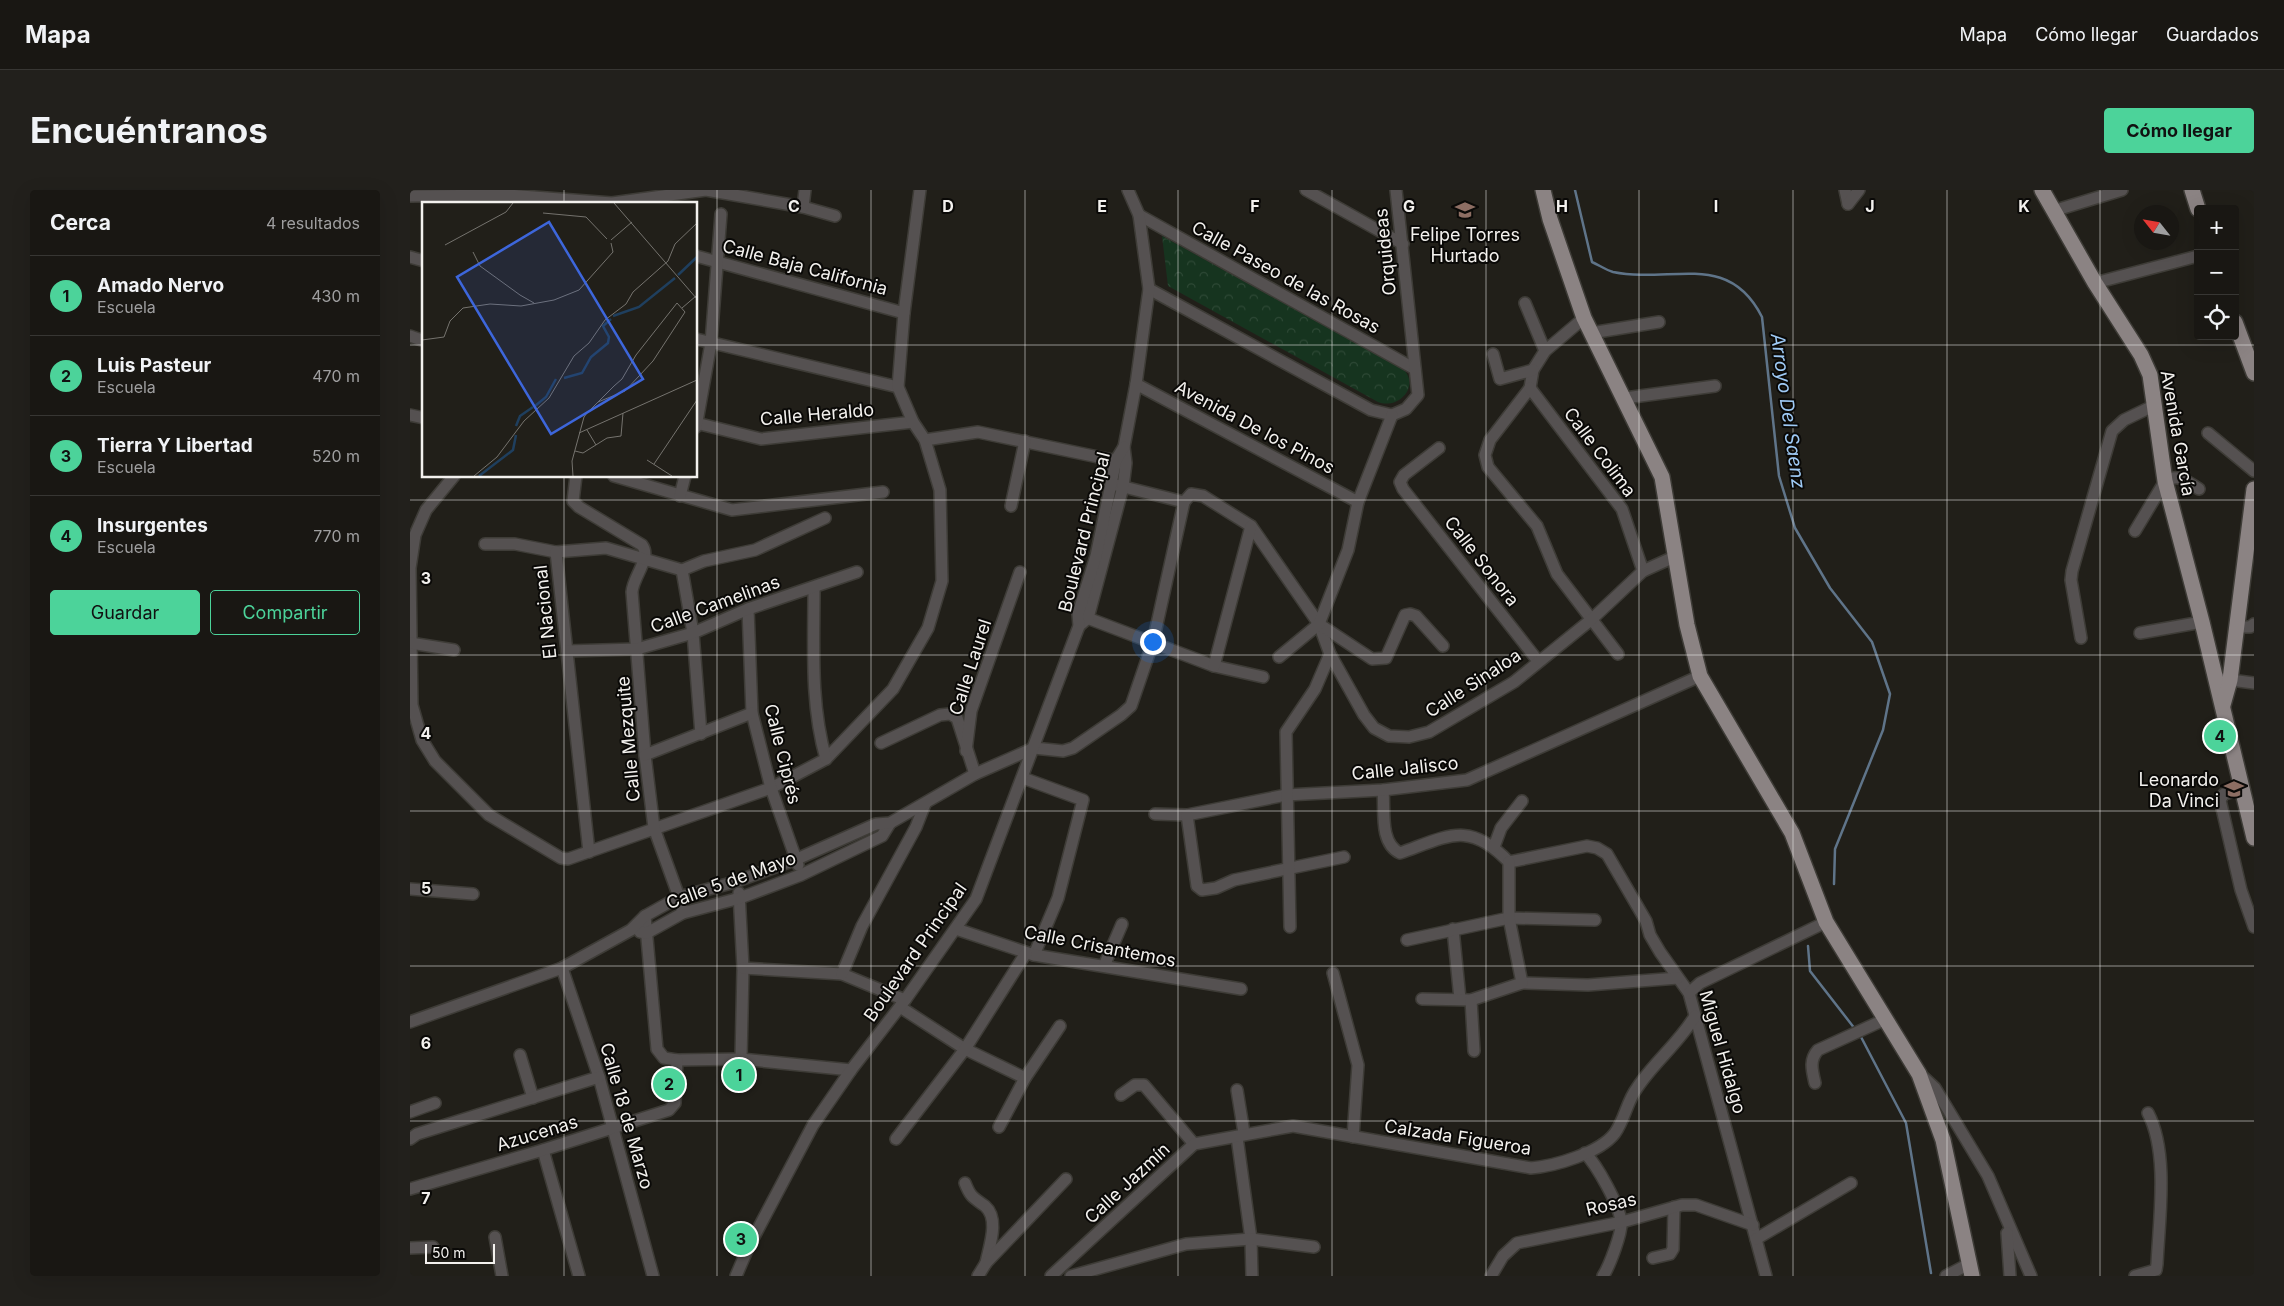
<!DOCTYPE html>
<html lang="es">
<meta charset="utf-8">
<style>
body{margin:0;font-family:Inter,sans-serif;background:#22201c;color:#f1f3f6}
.controls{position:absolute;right:15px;top:15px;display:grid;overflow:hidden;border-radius:5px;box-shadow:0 5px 20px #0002}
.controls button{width:45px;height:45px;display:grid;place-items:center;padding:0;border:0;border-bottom:1px solid #373633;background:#191713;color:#f1f3f6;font:25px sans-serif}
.compass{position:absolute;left:1724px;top:15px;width:45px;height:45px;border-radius:50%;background:#191713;box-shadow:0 5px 20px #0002;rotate:301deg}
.scale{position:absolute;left:15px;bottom:12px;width:70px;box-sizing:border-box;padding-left:5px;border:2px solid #f3f1ee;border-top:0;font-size:14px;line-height:18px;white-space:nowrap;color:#f3f1ee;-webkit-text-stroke:4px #0a0907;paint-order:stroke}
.you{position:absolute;left:742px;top:451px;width:18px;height:18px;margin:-12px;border:4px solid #fff;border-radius:50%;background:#1a73e8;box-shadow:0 0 0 8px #1a73e833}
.badge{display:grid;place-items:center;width:32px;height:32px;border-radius:50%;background:#4cd39a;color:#111;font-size:16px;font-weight:700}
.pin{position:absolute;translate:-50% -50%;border:2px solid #fff;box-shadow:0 1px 5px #0006}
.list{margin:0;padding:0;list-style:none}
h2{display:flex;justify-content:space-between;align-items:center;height:65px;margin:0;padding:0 20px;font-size:21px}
h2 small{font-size:16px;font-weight:400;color:#9f9fa0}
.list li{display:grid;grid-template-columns:32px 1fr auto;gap:15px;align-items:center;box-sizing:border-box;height:80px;padding:0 20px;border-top:1px solid #373633}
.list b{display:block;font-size:19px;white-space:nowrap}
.list p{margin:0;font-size:16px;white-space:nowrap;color:#9f9fa0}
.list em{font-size:16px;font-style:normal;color:#9f9fa0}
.actions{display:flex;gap:10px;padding:15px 20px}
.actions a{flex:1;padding:11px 0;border:1px solid #4cd39a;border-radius:5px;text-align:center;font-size:18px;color:#4cd39a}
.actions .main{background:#4cd39a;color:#111}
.icon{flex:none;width:28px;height:28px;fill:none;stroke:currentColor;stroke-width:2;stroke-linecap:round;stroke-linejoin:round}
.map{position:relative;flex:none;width:1844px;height:1086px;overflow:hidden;border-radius:5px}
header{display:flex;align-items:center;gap:30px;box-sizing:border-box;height:70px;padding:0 25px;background:#191713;border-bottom:1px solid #373633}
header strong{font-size:24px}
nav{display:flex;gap:28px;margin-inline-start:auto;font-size:18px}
.intro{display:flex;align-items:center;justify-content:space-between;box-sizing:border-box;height:120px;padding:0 30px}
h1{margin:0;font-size:35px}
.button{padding:12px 22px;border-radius:5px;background:#4cd39a;color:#111;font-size:18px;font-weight:700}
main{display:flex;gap:30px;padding:0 30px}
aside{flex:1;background:#191713;border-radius:5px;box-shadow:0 5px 20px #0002}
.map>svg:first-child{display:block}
</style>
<header>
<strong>Mapa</strong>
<nav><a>Mapa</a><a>Cómo llegar</a><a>Guardados</a></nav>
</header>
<div class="intro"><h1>Encuéntranos</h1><a class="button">Cómo llegar</a></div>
<main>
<aside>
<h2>Cerca<small>4 resultados</small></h2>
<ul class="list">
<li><span class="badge">1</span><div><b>Amado Nervo</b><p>Escuela</p></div><em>430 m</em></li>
<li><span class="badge">2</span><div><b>Luis Pasteur</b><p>Escuela</p></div><em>470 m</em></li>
<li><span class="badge">3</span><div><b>Tierra Y Libertad</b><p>Escuela</p></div><em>520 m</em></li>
<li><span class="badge">4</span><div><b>Insurgentes</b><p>Escuela</p></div><em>770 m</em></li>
</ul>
<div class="actions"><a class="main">Guardar</a><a>Compartir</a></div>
</aside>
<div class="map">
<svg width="1844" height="1086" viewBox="0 0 1844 1086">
<defs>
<pattern id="park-crowns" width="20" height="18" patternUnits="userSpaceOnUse" patternTransform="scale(1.25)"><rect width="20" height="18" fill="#16341f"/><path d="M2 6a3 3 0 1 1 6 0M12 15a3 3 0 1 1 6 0" fill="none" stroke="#2d4835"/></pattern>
</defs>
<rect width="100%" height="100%" fill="#211f19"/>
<!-- park -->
<path fill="url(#park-crowns)" d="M752,46l241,133c18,17 -5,41 -25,33l-210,-116z"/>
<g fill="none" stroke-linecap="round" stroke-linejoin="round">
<!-- stream -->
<g stroke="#5f7489" stroke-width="2.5">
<path d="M1165,0l17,72c7,3 14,8 21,10 59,12 115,-22 149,45l17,159 16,52 35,60 42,54 18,52 -7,36 -48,119 -1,35"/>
<path d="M1398,756l2,25 45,58"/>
<path d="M1450,845l46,88 25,150"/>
</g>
<defs>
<g id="minor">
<path d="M896,0l97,54"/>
<path d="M1435,0l3,14"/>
<path d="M0,6l98,-1 104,8 94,-13 97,17 32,9"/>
<path d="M1438,14l11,-14"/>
<path d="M393,17l2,-17"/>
<path d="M1643,21l69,-21"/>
<path d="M729,25l276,154"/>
<path d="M286,66l208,57"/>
<path d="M0,67l14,4"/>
<path d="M1685,93l103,-27"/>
<path d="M739,99l222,121 21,5"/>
<path d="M1115,113l20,48"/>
<path d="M1174,128l-39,33 -12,19 -3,18 -40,52 -5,15 3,12 49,59 20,48 61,80"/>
<path d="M1181,143l68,-11"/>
<path d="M0,146l14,5"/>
<path d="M286,149l202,48"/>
<path d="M1083,164l7,25 33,-9"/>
<path d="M726,194l222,118"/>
<path d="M1120,198l92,121 21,62"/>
<path d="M1215,208l90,-12"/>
<path d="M0,225l14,3"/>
<path d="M982,225l14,-6 12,-14 -22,-205"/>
<path d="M286,233l65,16 152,-17"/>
<path d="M286,237l15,-84 10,-129"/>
<path d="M1798,243l46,38"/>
<path d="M515,250l53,-8 144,30"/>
<path d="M1029,258l-35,27 -4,7 3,7 135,172"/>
<path d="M44,286l-28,34 -11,25 -5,33 2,137 10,35 13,21 54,54 72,43 7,1 203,-71 55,-29 67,-70 35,-61 14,-47 -2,-91 -15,-50 -12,-18 -15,-35 6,-74 16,-123"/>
<path d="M166,286l-3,25 6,6 63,38c10,13 -9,31 -10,47l13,163 9,73 25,69 4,16"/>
<path d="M204,286l118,34 151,-18"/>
<path d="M706,295l68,17"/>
<path d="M270,306l5,-20"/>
<path d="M774,312l7,-8 12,2 48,30 68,98 11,30 34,61 10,13 15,8 20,1 20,-5 85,-50 78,-63 51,-48 31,-14"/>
<path d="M601,316l14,-65"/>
<path d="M1725,341l30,-50c14,-8 21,0 34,8"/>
<path d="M75,354h30l41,8 50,-4 76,22 22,-9 51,-11 70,-32"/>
<path d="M146,362l33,300"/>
<path d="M272,380l11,63 8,101"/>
<path d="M404,398c0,58 -4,115 12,171"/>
<path d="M338,419l4,104 19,75 27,77"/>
<path d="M672,426l132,50 49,11"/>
<path d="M909,434l53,35 14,-1 19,-43 5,-1 6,2 27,30"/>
<path d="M669,436l9,-8 35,-131 3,-24 -2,-16 12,-63 13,-95 -10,-74 -11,-25"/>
<path d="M1827,437h13l4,-3"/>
<path d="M1730,443l62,-11"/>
<path d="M1671,448l-10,-58 1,-9 40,-140 12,-11 29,-14"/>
<path d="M0,453l44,7"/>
<path d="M157,461l70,-2 56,-16 55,-24 109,-37"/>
<path d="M869,467l40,-33 29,-74 10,-48 34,-87"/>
<path d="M804,476l37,-140"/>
<path d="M1813,489l31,4"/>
<path d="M471,553l59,-28 10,-1 7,4 18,56"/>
<path d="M556,561l5,-40 49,-139"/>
<path d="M235,565l107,-42"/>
<path d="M613,588l60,22 -25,98 -24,57"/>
<path d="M1832,599l-18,5 -4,6 21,90 13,37"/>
<path d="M973,600c2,20 -4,53 17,63 48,-17 69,-33 109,9"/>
<path d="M745,624l32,1 99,-20 97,-5 84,-10 233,-104"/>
<path d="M777,625l10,71 5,4 14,-2 18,-8 110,-23"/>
<path d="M1084,657l7,-19 21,-27"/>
<path d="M1099,672l78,-16 10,2 10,6 39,67 4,14 10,17 29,41 77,283"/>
<path d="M0,699l63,5"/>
<path d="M329,703l4,75 -2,91"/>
<path d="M235,726l12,133 7,9 13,2 64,-1 110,11"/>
<path d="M880,737l-4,-195 29,-43 15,-35"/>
<path d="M546,739l78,26 207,34"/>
<path d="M1043,739l7,70"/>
<path d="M230,742l7,1 36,-20 57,-15 61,-23 81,-39 8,-13"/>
<path d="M997,750l102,-22 86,2"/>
<path d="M694,776l18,-42"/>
<path d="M152,778l37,109 54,199"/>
<path d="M333,778l99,6 63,26"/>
<path d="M923,783l25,92 -5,72"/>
<path d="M432,784l20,-48 54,-99 9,-23"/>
<path d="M1112,793l66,2 90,-7"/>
<path d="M1279,803l11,-10 126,-61"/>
<path d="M1012,809l49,1 51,-17 -13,-65v-56"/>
<path d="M1061,810l3,51"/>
<path d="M490,817l65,42 60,29"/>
<path d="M0,832l152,-54 69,-38 14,-14 34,-19 56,-15 62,-23 79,-35 14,-1 85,-49 59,-26 29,3 10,-3 48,-33 10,-9 22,-64 31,-140"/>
<path d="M110,865l13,43"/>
<path d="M1511,885l14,13 53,88 43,100"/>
<path d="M1405,893c-3,-13 -6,-23 3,-33l68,-31"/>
<path d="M827,900l7,43"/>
<path d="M711,905l14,-10h9l50,59"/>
<path d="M0,922l25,-9"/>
<path d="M589,937l26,-49 35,-52"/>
<path d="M827,947l14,102 1,37"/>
<path d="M0,949l7,-5 182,-57"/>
<path d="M486,949l69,-90 61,-96"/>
<path d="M133,960l36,126"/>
<path d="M1175,963c12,12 34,52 36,68 2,10 -12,46 -18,55"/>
<path d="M555,993c6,15 8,14 20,23 15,13 4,41 1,57"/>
<path d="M0,999l133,-39 126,-40 6,-7 2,-43"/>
<path d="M1597,1043l3,43"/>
<path d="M85,1047l7,39"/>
<path d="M1346,1049l95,-56"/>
<path d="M0,1058l23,-1"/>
<path d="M1243,1068l17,-4 3,-5 1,-42"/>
<path d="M326,1086l12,-28 65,-123 38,-55 54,-70 71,-101 103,-273 -1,-12 18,-58 20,-96 8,-13"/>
<path d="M568,1086l8,-13 80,-84"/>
<path d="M641,1086l143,-132 99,-18 238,42c24,-2 69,-15 84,-35 10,-14 12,-32 22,-45 17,-26 42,-45 58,-72"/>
<path d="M661,1086l115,-32 65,-5 63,8"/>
<path d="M1081,1086l12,-20 14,-13 105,-21 60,-17h14l57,20"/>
<path d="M1536,1086l23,-12"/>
<path d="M1725,1086l21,-6 1,-6c2,-44 12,-111 -9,-151"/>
</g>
<g id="major">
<path d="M1133,0l7,29 34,99 78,159 25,148 13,51 92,157 34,89 93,152 24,66 29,136"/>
<path d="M1632,0l53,93 46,72 9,20 15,106 37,141 52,216"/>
<path d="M1782,0l6,19"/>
<path d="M1825,132l19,51"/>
<path d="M1813,515l7,-25 24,-191"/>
</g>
</defs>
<!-- minor casing -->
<use href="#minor" stroke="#3e3c37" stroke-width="14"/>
<!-- major casing -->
<use href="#major" stroke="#3e3c37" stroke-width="18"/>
<!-- minor -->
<use href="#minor" stroke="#555151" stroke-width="11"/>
<!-- major -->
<use href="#major" stroke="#8b8383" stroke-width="15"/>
</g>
<!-- grid -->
<path fill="none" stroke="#f3f1ee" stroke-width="1" stroke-opacity="0.55" d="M154,0v14M307,0v1086M461,0v1086M615,0v1086M768,0v1086M922,0v1086M1076,0v1086M1229,0v1086M1383,0v1086M1537,0v1086M1690,0v1086M0,155h14M286,155h1558M154,286v800M0,310h1844M0,465h1844M0,621h1844M0,776h1844M0,931h1844"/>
<!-- icons -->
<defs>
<symbol id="school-bare" viewBox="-9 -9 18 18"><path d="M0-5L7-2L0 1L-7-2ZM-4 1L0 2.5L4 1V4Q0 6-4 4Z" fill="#8d6e63" stroke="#0a0907" stroke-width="2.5" paint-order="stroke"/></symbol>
</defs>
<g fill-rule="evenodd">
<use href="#school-bare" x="1041" y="6" width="28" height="28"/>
<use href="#school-bare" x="1810" y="585" width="28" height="28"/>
</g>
<g text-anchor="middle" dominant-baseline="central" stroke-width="4" stroke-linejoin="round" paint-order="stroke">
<!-- poi labels -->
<g font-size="18" fill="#f3f1ee" stroke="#0a0907">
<text x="1055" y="44">Felipe Torres<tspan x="1055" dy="21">Hurtado</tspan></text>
<text x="1809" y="589" text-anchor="end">Leonardo<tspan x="1809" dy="21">Da Vinci</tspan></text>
</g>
<!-- street labels -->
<g font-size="18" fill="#f3f1ee" stroke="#0a0907">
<text transform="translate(975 62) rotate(-96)">Orquideas</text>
<text transform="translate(395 77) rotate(15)">Calle Baja California</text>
<text transform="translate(876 87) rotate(29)">Calle Paseo de las Rosas</text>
<text transform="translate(407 224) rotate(-5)">Calle Heraldo</text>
<text transform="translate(845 237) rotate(28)">Avenida De los Pinos</text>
<text transform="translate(1768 243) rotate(80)">Avenida García</text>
<text transform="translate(1190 262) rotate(53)">Calle Colima</text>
<text transform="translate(674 342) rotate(-76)">Boulevard Principal</text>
<text transform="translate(1072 371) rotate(52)">Calle Sonora</text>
<text transform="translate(305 414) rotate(-20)">Calle Camelinas</text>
<text transform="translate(135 422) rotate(-96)">El Nacional</text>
<text transform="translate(560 477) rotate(-72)">Calle Laurel</text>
<text transform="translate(1063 493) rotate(-33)">Calle Sinaloa</text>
<text transform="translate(218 549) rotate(-95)">Calle Mezquite</text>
<text transform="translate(373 564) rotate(76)">Calle Ciprés</text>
<text transform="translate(995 578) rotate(-6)">Calle Jalisco</text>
<text transform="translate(321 690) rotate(-20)">Calle 5 de Mayo</text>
<text transform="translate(690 756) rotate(11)">Calle Crisantemos</text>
<text transform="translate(505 762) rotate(-55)">Boulevard Principal</text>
<text transform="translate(1313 862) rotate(74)">Miguel Hidalgo</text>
<text transform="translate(217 926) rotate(74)">Calle 18 de Marzo</text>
<text transform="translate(127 943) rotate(-17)">Azucenas</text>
<text transform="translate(1048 947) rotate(9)">Calzada Figueroa</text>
<text transform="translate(717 993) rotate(-43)">Calle Jazmín</text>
<text transform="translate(1201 1014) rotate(-13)">Rosas</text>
</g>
<!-- water labels -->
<g font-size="19" font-style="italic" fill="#9ec9f4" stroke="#0a0907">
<text transform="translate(1378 221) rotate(82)">Arroyo Del Saenz</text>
</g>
</g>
<!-- overview -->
<g transform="translate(12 12)">
<rect width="275" height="275" fill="#211f19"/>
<path fill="none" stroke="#1f3f5e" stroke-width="2.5" d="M256,73l19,-18M191,114l26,-9 36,-29M142,176l18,-5 9,-16 17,-14 1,-6 -6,-11 8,-7M113,204l11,-9 10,-18M94,224l4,-10 13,-9M57,274l34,-26 3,-15"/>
<path fill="none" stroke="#75736e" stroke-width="1" d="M192,1l83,96M121,11l43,4 21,22M189,38l21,-18M23,43l61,-33 7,-9M51,50l7,14 40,29M98,93l14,8M260,106l14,-12M0,138l22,-3 6,-16 13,-13 27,-4 31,2 33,-6 25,-10 34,-38 -2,-9M165,228l9,15M157,231l118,-53M153,249l8,2 24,-15 14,-2 2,-23M225,258l25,16M232,262l43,-64M52,274l23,-19 27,-36 25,-23 25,-42 15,-13 16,-23 21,-16 7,-12 35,-31 7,-17 22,-21M151,274l-1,-15 12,-44 3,-4 27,-27 8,-7 14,-24 41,-52 8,9 -32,49 -28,30 -27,11"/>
<path fill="#3d66db" fill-opacity="0.15" stroke="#3d66db" stroke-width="2.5" d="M127,20l94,157 -92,55 -94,-157z"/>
<rect width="275" height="275" fill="none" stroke="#f3f1ee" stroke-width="2.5"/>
</g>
<g font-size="16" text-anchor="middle" font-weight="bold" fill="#f3f1ee" stroke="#0a0907" stroke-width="4" stroke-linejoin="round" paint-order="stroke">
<text x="384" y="22">C</text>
<text x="538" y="22">D</text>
<text x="692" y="22">E</text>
<text x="845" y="22">F</text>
<text x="999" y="22">G</text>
<text x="1152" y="22">H</text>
<text x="1306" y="22">I</text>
<text x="1460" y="22">J</text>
<text x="1614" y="22">K</text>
<text x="16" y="394">3</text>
<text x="16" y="549">4</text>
<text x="16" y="704">5</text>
<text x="16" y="859">6</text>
<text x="16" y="1014">7</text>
</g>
</svg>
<div class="controls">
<button>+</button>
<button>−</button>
<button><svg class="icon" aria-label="locate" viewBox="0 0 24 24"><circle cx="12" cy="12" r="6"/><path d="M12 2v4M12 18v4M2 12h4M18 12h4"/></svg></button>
</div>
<svg class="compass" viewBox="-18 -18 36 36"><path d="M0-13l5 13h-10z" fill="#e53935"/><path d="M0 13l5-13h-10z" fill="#9f9fa0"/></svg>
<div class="scale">50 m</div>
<div class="you"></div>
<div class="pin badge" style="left:329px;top:885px">1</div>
<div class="pin badge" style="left:259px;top:894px">2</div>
<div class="pin badge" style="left:331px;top:1049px">3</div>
<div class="pin badge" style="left:1810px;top:546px">4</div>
</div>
</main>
